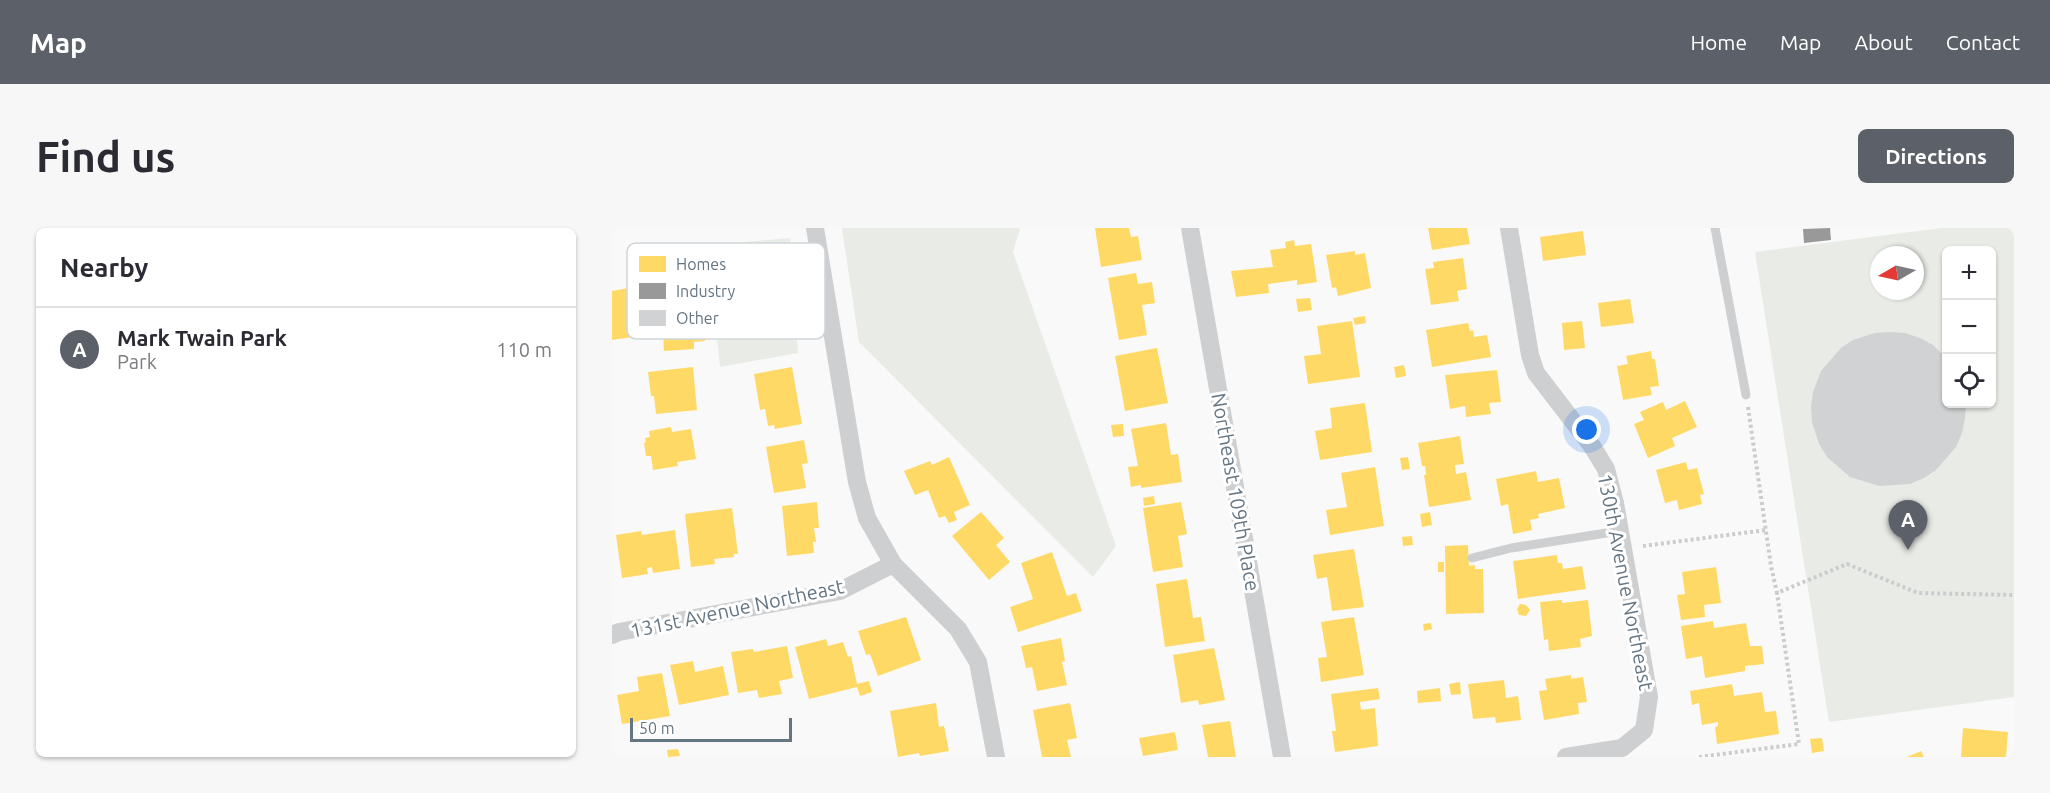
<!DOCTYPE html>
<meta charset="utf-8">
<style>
body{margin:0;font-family:Ubuntu,sans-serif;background:#f7f7f7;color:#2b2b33}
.controls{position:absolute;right:18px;top:18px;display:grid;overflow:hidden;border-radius:9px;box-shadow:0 2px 4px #0004}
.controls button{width:54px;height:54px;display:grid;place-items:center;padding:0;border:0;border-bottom:2px solid #e1e1e2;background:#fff;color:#2b2b33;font:30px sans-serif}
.compass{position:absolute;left:1258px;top:18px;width:54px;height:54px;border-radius:50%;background:#fff;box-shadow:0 2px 4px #0004;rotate:261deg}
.scale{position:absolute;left:18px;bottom:15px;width:162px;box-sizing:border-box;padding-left:6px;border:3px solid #657683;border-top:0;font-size:16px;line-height:21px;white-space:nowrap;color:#657683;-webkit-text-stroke:4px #fff;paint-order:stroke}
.you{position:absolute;left:975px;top:202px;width:21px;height:21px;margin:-15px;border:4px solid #fff;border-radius:50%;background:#1a73e8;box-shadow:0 0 0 9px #1a73e833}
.badge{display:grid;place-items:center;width:39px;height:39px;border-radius:50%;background:#5c6169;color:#fff;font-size:20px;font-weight:700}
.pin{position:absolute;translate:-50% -50px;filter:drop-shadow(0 2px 3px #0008)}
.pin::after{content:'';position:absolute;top:32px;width:21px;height:18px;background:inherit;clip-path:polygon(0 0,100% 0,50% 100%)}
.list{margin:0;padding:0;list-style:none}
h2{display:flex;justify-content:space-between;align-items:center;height:78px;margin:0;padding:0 24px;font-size:26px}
h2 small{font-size:20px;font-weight:400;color:#7c7c81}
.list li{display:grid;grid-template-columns:39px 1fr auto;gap:18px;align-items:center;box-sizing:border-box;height:84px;padding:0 24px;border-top:2px solid #e1e1e2}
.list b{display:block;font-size:22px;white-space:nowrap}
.list p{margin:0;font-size:20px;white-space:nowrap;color:#7c7c81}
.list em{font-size:20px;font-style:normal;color:#7c7c81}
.icon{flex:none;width:33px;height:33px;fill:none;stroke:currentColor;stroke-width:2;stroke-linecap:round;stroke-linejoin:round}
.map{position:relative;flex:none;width:1402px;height:529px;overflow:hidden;border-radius:9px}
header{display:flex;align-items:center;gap:36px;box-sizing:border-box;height:84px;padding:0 30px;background:#5c6169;color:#fff}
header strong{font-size:28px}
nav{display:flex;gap:33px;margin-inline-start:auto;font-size:21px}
.intro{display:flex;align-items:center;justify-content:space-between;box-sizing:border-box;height:144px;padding:0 36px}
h1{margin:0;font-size:42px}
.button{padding:15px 27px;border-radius:9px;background:#5c6169;color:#fff;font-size:21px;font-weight:700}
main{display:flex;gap:36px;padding:0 36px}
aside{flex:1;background:#fff;border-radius:9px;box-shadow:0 2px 4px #0004}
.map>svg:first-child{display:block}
</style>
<header>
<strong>Map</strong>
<nav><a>Home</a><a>Map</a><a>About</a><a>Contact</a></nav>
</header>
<div class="intro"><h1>Find us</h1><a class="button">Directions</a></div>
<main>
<aside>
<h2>Nearby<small></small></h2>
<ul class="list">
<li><span class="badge">A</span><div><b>Mark Twain Park</b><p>Park</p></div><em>110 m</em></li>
</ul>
</aside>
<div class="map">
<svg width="1402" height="529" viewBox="0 0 1402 529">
<rect width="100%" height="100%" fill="#f9f9f9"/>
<!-- green -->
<g fill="#e8ebe6" fill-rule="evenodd">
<path d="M230,0h178l-7,24 103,294 -23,31 -234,-235z"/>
<path d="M1329,0h73v469l-185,25 -74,-470zM1334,22h46v154h-46zM1267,27h36v36h-36z"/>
<path d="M178,10l8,115 -78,14 -7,-68 -59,-9 -7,-39z"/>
</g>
<!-- homes -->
<g fill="#ffd966">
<path d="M483,0h34l2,9 7,-1 4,24 -41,7z"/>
<path d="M816,0h39l3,16 -38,6z"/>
<path d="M971,3l3,24 -43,6 -3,-24z"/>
<path d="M682,12l1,6 16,-2 6,38 -20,3v-5l-29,4 1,9 -33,4 -5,-26 42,-4 -3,-17 16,-2 -1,-6z"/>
<path d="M743,23v4l10,-2 6,35 -33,8 -2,-9 -4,1 -6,-33z"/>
<path d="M851,30l4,31 -10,2 2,10 -28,4 -6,-36 9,-1 -1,-6z"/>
<path d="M524,45l2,11 14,-2 3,21 -13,2 5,30 -28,5 -11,-62z"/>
<path d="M17,60l4,27h-4l3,22 -20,3v-49z"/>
<path d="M698,70l2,12 -14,2 -2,-13z"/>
<path d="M1018,71l4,24 -33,4 -3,-24z"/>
<path d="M85,76l1,10h5l2,27 -11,1v7l-30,2 -2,-35 10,-1 -1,-10z"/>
<path d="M753,88l1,7 -11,2 -2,-7z"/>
<path d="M740,93l8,56 -52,7 -4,-28 17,-2 -4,-28z"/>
<path d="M970,93l3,27 -21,2 -2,-27z"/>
<path d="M856,95l2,8 3,-1 1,7 13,-2 4,22 -59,10 -6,-37z"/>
<path d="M545,120l11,55 -43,8 -10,-55z"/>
<path d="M1039,123l1,8h3l4,27 -9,1 2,8 -29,5 -6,-34 11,-2 -2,-8z"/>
<path d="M792,137l2,11 -10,2 -2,-11z"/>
<path d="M81,139l4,43 -41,4 -2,-18h-3l-3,-24z"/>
<path d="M180,139l10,57 -27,5 -1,-4 -6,1 -3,-17 -5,1 -6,-36z"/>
<path d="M885,142l4,32 -12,1 2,11 -25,3 -1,-11 -15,3 -5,-34z"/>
<path d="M1073,173l12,26 -25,11 3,8 -27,12 -14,-34 10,-4 -4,-8 23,-10 3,8z"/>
<path d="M753,175l7,49 -52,8 -5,-29 17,-3 -2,-20z"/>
<path d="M554,195l5,32 7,-1 4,28 -41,6v-3l-10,2 -3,-20 10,-1 -7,-37z"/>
<path d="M511,196l1,12 -11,1 -2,-12z"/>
<path d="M59,199l1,5 19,-3 5,30 -19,3 1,4 -25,4 -2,-14h-5l-2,-13 2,-1 -1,-4 5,-1 -1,-6z"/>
<path d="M848,208l4,28 -9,1 1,9 10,-2 5,28 -42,7 -5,-32h2l-1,-9h-3l-4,-23z"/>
<path d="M192,212l4,23 -6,1 4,24 -32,5 -8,-46z"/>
<path d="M337,229l21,48 -16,7 3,8 -8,3 -4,-7 -6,2 -11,-28 -13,5 -11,-24 26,-10 2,4z"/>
<path d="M796,229l2,12 -8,1 -2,-12z"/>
<path d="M1074,234l2,8 9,-2 7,26 -4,1 2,9 -23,6 -2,-10 -12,3 -9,-33z"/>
<path d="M763,239l9,59 -54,9 -4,-25 21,-3 -6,-34z"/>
<path d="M924,243l2,11 21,-4 6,30 -27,6 1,4 -9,2 2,10 -19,4 -5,-30 -7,2 -5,-27z"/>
<path d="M542,268l1,8 -11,2 -1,-8z"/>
<path d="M205,274l2,26h-5l2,14h-3l1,11 -27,3 -5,-50z"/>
<path d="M569,274l6,32 -9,2 5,31 -30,5 -10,-64z"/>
<path d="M120,280l6,46h-4v3l-20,2 1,5 -24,3 -6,-53z"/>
<path d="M369,284l23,26 -8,7 14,17 -21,18 -37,-44z"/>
<path d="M818,284l2,13 -10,2 -2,-13z"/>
<path d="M63,302l5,39 -27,4 -1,-6 -5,1 1,6 -26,4 -6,-43 25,-4 1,4z"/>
<path d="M800,308l1,9 -10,1 -1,-9z"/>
<path d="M856,317l1,21 6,-1v4h8l1,44 -38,1 -1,-68z"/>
<path d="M742,321l10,58 -32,4 -5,-34 -10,2 -4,-24z"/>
<path d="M440,324l15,44 9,-3 6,18 -64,21 -8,-25 23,-8 -12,-36z"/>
<path d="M945,327l1,8h4l1,6 19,-3 4,23 -68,10 -5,-38z"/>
<rect x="826" y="334" width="6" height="10"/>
<path d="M1104,339l5,36 -17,2 1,12 -24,3 -4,-25 8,-1 -3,-22z"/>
<path d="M575,351l6,39 8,-1 4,24 -40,6 -9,-63z"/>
<path d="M950,372v3l26,-3 4,36 -12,3 1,8 -32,4 -1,-12 -4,1 -4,-38z"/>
<path d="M908,376l6,1 4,5 -4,6 -7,-1 -2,-6z"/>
<path d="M294,389l15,43 -43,16 -8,-22 -4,1 -8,-24z"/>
<path d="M742,389l10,58 -43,7 -3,-24 9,-1 -6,-35z"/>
<path d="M1101,393l1,7 32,-5 4,23h12l2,18 -19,2v5l-40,7 -3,-22 -16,3 -5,-33z"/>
<path d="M819,395l1,6 -8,2 -1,-7z"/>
<path d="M449,410l4,23 -3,1 5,23 -30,6 -5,-24 -6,1 -5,-22z"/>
<path d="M214,411l2,7 15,-4 5,15 3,-1 6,28 12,-3 3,11 -12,4 -3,-9 -48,12 -14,-52z"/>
<path d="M175,418l6,32 -14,3 3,13 -23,4 -2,-8 -19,3 -7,-41 22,-3 1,3z"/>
<path d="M602,420l11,52 -26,5 -1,-5 -17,3 -8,-48z"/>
<path d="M81,433l2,11 28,-6 6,29 -50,10 -9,-40z"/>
<path d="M50,445l8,43 -48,8 -5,-29 22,-4 -2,-14z"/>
<path d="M959,447v4l12,-2 4,25 -9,1 1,11 -35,6 -5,-29 8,-1 -2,-11z"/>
<path d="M892,452l2,18 12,-2 3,24 -25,3 -1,-6 -22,2 -5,-35z"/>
<path d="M848,454l1,12 -10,1 -2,-11z"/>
<path d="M1120,456l2,12 28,-4 3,20 11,-1 3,23 -62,10 -2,-17 3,-1v-4l-16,3 -3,-22 -7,2 -2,-14z"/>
<path d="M766,460l2,11 -20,3 1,8 14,-2 3,38 -43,6 -3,-21h4l-5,-37z"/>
<path d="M828,460l1,13 -23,2 -1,-12z"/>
<path d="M324,475l3,24 5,-1 5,25 -29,5 -1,-3 -21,4 -8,-46z"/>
<path d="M458,475l7,35 -10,2 4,17h-29l-9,-47z"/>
<path d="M618,493l6,36h-28l-6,-32z"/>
<path d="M1351,500l45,4 -2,25h-45z"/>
<path d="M563,504l3,18 -35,6 -4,-18z"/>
<path d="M1210,510l2,13 -12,2 -2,-14z"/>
<path d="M66,521l2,7 -12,1 -1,-7z"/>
<path d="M1309,523l3,6h-17z"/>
</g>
<!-- industry -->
<path fill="#999" d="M1218,0l1,12 -27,3 -1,-14z"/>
<!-- building -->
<path fill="#d0d2d3" d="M1278,104l15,1 15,5 13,7 13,13v46h20l-1,14 -3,15 -6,14 -20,23 -12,8 -14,6 -31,2 -29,-9 -23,-20 -8,-13 -7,-22 -1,-15 2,-15 8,-21 20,-23 12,-8 22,-7z"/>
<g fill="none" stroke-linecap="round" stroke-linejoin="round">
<!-- path -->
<g stroke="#cbcccd" stroke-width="4" stroke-dasharray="3 3" stroke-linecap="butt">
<path d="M1136,179l23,159 6,27 70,-29 71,29 96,2"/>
<path d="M1031,318l123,-16"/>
<path d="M1087,529l100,-13 -22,-151"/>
</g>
<!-- lane -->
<g stroke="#cecfd0" stroke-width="9">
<path d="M1103,0l31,167"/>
<path d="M860,330l39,-10 108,-17"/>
</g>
<!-- street -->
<g stroke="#cecfd0" stroke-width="18">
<path d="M203,0l42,254 10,36 26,46 65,65 20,33 18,95"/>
<path d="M578,0l92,529"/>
<path d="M897,0l21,127 6,18 56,73 14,23 9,34 34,194 -5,33 -22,18 -56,9"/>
<path d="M0,407l7,-3 221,-41 53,-27"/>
</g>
</g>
<g text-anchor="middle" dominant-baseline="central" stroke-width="6" stroke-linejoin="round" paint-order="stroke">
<!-- street labels -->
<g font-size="20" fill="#657683" stroke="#fff">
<text transform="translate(624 264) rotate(80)">Northeast 109th Place</text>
<text transform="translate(1014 354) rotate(79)">130th Avenue Northeast</text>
<text transform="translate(125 380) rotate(-12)">131st Avenue Northeast</text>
</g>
</g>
<!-- legend -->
<rect x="15" y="15" width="198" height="96" rx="9" fill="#fff" stroke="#d1d6da" stroke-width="1.5"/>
<rect x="27" y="28" width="27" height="16" fill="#ffd966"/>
<rect x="27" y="55" width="27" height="16" fill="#999"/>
<rect x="27" y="82" width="27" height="16" fill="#d0d2d3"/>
<g font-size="16" fill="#657683">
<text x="64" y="42">Homes</text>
<text x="64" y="69">Industry</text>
<text x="64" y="96">Other</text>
</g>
</svg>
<div class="controls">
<button>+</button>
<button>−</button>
<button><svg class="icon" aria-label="locate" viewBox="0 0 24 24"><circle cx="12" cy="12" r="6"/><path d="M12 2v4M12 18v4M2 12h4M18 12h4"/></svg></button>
</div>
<svg class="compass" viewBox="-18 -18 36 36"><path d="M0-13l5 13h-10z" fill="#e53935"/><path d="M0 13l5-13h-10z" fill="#7c7c81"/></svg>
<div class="scale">50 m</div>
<div class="you"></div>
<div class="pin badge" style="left:1296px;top:322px">A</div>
</div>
</main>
